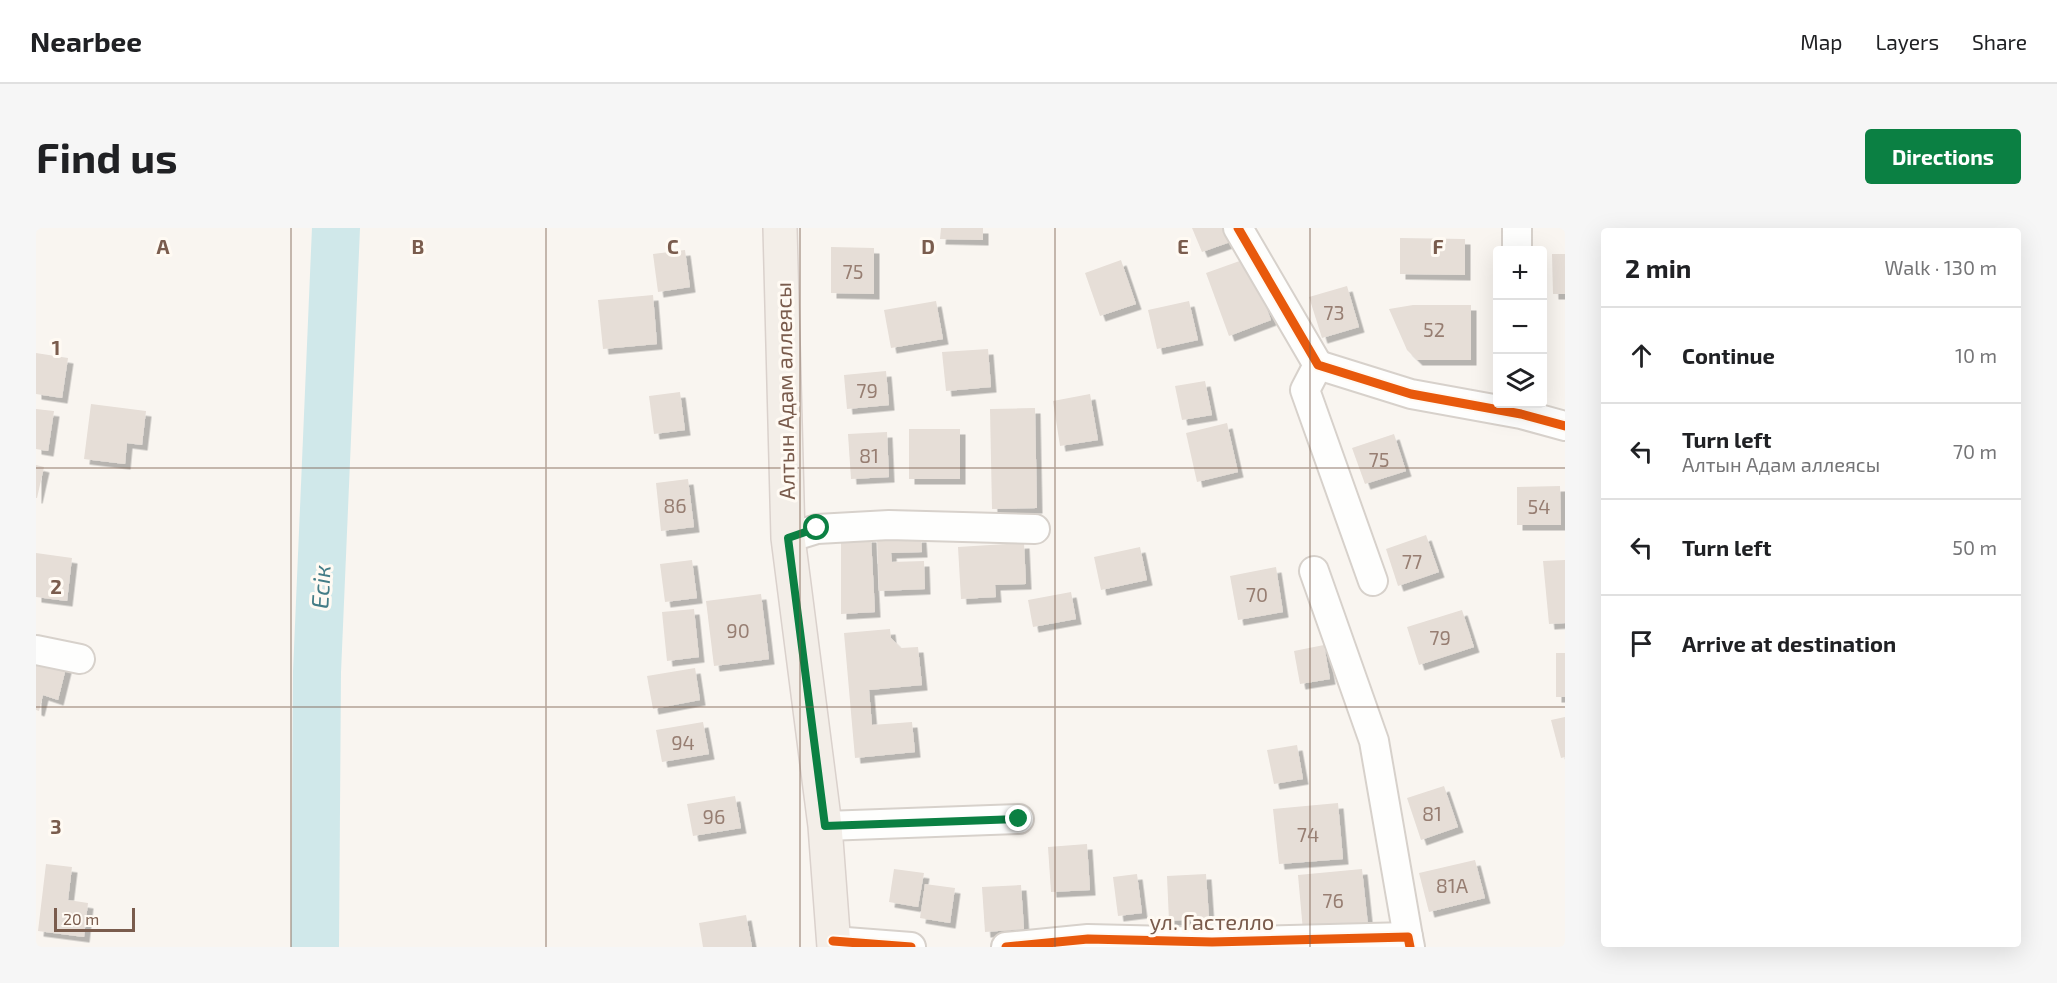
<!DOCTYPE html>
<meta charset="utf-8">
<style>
body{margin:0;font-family:"Exo 2",sans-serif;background:#f6f6f6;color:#202124}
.controls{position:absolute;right:18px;top:18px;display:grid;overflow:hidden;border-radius:6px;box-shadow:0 6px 24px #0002}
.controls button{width:54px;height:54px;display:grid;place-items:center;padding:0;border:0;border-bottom:2px solid #e0e0e0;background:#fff;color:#202124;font:30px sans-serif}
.scale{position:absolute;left:18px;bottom:15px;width:81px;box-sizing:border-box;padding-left:6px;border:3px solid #7a5c4d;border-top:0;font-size:16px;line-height:21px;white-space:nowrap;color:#7a5c4d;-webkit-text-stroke:4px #fffaf3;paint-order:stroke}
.stop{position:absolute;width:18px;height:18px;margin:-14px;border:4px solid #0b8043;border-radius:50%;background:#fff}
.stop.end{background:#0b8043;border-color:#fff;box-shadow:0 2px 6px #0008}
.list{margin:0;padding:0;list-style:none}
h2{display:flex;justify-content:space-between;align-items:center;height:78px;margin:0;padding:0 24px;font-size:26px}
h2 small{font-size:20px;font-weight:400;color:#757577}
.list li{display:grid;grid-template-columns:39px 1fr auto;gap:18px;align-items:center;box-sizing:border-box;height:96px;padding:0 24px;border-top:2px solid #e0e0e0}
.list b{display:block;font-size:22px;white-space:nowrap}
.list p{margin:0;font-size:20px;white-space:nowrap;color:#757577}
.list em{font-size:20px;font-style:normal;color:#757577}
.icon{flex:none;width:33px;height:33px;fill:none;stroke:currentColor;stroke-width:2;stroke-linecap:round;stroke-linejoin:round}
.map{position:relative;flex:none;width:1529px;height:719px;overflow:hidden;border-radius:6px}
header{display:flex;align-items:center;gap:36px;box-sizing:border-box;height:84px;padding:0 30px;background:#fff;border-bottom:2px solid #e0e0e0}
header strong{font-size:28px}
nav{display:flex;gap:33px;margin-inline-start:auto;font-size:21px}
.intro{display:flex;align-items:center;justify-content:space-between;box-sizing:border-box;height:144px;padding:0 36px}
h1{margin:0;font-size:42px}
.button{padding:15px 27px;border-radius:6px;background:#0b8043;color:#fff;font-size:21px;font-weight:700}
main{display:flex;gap:36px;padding:0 36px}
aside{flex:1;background:#fff;border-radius:6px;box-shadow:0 6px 24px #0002}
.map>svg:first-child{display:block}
</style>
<header>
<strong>Nearbee</strong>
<nav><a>Map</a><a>Layers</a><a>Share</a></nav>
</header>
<div class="intro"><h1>Find us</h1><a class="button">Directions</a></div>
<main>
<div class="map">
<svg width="1529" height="719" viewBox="0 0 1529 719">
<defs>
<filter id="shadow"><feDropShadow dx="5.5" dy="5.5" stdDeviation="0" flood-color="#0004"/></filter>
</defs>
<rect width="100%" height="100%" fill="#f9f5f0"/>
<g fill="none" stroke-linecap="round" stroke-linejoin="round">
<!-- river -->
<path stroke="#d0e8ea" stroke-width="48" d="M279,719l2,-275 19,-444"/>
</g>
<!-- building -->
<g fill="#e6ded7" filter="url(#shadow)">
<path d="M905,0h42v12l-43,-1z"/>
<path d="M1156,0h36l5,13 -31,11z"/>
<path d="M1364,10l65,1v36l-65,-1z"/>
<path d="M795,19l43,1v46l-43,-1z"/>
<path d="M649,22l5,37 -32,5 -5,-38z"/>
<path d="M1516,26h13v40h-12z"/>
<path d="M1212,30l23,62 -42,16 -23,-63z"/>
<path d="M1085,32l15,44 -36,12 -15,-43z"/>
<path d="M1311,58l12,41 -37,11 -13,-41z"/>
<path d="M617,67l4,49 -54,5 -5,-49z"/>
<path d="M900,73l7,38 -52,9 -7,-38z"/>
<path d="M1153,73l9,39 -41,9 -9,-39z"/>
<path d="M1377,77h58v55h-54l-10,-10 -18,-41z"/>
<path d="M952,121l3,38 -45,4 -4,-39z"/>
<path d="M0,125l32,5 -6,40 -26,-4z"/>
<path d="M850,143l3,34 -42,4 -3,-34z"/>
<path d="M1169,153l7,34 -30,5 -7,-34z"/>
<path d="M644,164l5,38 -31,4 -5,-38z"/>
<path d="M1054,166l8,46 -38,6 -7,-45z"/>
<path d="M55,176l55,7 -4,34 -15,-2 -2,21 -41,-5z"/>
<path d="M999,180l2,100 -45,1 -2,-100z"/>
<path d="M0,181l18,2 -6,40 -12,-2z"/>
<path d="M1191,195l11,49 -41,10 -11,-49z"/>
<rect x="873" y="201" width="51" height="50"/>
<path d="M851,204l2,45 -38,2 -3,-45z"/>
<path d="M1358,206l12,37 -41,13 -13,-36z"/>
<path d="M0,237l8,2 -7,31h-1z"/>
<path d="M652,251l6,48 -33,4 -5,-48z"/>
<path d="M1524,258l1,39h-44v-38z"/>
<path d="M1390,307l13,37 -41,14 -12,-37z"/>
<path d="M805,308l30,1 4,75 -34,2z"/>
<path d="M885,309l1,15 -31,1 1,9 32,-1 1,28 -46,2 -2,-53z"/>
<path d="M988,315l2,41 -31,1 1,12 -35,2 -3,-52z"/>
<path d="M1104,319l7,33 -46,10 -7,-33z"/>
<path d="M0,325l36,5 -5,43 -31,-4z"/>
<path d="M656,332l5,38 -32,4 -5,-38z"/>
<path d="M1529,332v63l-16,1 -6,-63z"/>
<path d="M1240,339l7,45 -45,8 -8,-44z"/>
<path d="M1035,364l5,27 -43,8 -5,-27z"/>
<path d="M725,366l8,65 -55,7 -8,-65z"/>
<path d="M658,381l5,48 -32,4 -5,-49z"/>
<path d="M1426,382l12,37 -55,18 -12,-38z"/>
<path d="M854,401l1,9 10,10 17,-1 4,38 -53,5 3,35 40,-3 3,30 -60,6 -11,-125z"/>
<path d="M1288,417l6,34 -30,5 -6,-33z"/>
<rect x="1520" y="425" width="9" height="44"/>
<path d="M0,427l31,9 -9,36 -15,-5 -4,16 -3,-1z"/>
<path d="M659,440l5,32 -47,9 -6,-33z"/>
<path d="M1529,489v40l-4,1 -10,-38z"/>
<path d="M667,494l6,32 -47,8 -6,-32z"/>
<path d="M1261,517l6,34 -29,5 -7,-34z"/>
<path d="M1408,558l14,41 -37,13 -14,-42z"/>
<path d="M699,568l6,32 -48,8 -6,-32z"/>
<path d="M1302,575l5,56 -64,5 -6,-55z"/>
<path d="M1051,616l3,46 -39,2 -3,-45z"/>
<path d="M1439,632l10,38 -56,14 -10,-39z"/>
<path d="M10,636l26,3 -4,33 20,3 -4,34 -46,-6z"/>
<path d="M858,641l30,4 -6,34 -29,-5z"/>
<path d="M1326,641l6,56 -65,6 -5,-56z"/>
<path d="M1101,646l5,39 -24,3 -5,-39z"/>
<path d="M1170,646l3,44 -40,3 -2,-45z"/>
<path d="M889,656l30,4 -5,35 -30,-5z"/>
<path d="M985,657l3,44 -39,3 -3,-45z"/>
<path d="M710,687l6,32h-49l-4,-24z"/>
</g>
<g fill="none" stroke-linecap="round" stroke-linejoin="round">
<defs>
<g id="minor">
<path d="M1202,0l80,137"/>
<path d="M1481,0v22"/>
<path d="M1282,137l93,29 110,20 44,12"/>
<path d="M1282,137l-13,25 68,191"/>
<path d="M752,310l29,-9 72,-4 146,4"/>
<path d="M1278,343l60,170 34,196"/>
<path d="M0,422l44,9"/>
<path d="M789,598l194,-7"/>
<path d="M797,713l78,6"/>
<path d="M970,719l82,-8 124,3 196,-5 2,10"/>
</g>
<path id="major" d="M744,0l8,310 37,288 9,121"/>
</defs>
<!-- minor casing -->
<use href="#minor" stroke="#d7d1cb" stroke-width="32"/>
<!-- major casing -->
<use href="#major" stroke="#dad1cc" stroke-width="36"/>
<!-- minor -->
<use href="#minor" stroke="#fefefd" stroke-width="28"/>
<!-- major -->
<use href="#major" stroke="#f3eee8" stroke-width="33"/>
<defs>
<g id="cycleway">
<path d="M1202,0l80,137 93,29 110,20 44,12"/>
<path d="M797,713l78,6"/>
<path d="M970,719l82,-8 124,3 196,-5 2,10"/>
</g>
</defs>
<!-- cycleway casing -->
<use href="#cycleway" stroke="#fffaf3" stroke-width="13"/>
<!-- cycleway -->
<use href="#cycleway" stroke="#e8590c" stroke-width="9"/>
</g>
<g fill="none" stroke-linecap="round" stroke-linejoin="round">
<!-- route -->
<path stroke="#0b8043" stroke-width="8" d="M781,300l-29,10 37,288 194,-7"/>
</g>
<!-- grid -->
<path fill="none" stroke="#7a5c4d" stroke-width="1.5" stroke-opacity="0.55" d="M255,0v719M510,0v719M764,0v719M1019,0v719M1274,0v719M0,240h1529M0,479h1529"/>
<g text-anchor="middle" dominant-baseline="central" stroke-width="6" stroke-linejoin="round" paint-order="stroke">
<!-- number labels -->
<g font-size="20" fill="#977e72">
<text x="817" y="43">75</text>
<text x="1298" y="84">73</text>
<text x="1398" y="101">52</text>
<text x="831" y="162">79</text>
<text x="833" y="227">81</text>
<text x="1343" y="231">75</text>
<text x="639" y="277">86</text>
<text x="1503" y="278">54</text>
<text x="1376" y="333">77</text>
<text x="1221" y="366">70</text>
<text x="702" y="402">90</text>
<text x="1404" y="409">79</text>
<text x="647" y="514">94</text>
<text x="1396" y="585">81</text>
<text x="678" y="588">96</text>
<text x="1272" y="606">74</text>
<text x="1416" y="657">81А</text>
<text x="1297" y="672">76</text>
</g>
<!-- street labels -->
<g font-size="22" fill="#7a5c4d" stroke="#fffaf3">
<text transform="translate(748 163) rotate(-91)">Алтын Адам аллеясы</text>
<text x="1176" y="693">ул. Гастелло</text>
</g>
<!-- water labels -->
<g font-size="24" font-style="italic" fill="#437c86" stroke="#fffaf3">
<text transform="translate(284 359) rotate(-87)">Есік</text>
</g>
</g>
<g font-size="20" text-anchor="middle" font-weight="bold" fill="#7a5c4d" stroke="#fffaf3" stroke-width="6" stroke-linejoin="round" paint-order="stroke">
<text x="127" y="26">A</text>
<text x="382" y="26">B</text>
<text x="637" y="26">C</text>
<text x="892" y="26">D</text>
<text x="1147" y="26">E</text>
<text x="1402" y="26">F</text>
<text x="20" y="127">1</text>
<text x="20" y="366">2</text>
<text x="20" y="606">3</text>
</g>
</svg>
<div class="controls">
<button>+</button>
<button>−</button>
<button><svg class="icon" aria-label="layers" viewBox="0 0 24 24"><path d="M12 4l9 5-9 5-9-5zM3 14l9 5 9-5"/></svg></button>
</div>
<div class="scale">20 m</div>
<div class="stop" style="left:781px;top:300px"></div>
<div class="stop end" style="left:983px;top:591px"></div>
</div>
<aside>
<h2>2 min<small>Walk · 130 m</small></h2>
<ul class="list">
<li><svg class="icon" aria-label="ahead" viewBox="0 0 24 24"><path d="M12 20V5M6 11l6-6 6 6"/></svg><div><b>Continue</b></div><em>10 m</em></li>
<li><svg class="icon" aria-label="left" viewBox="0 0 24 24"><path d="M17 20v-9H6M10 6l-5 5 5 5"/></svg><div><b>Turn left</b><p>Алтын Адам аллеясы</p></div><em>70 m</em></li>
<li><svg class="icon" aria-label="left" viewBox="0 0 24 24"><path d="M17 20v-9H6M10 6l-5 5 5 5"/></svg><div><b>Turn left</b></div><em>50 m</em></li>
<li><svg class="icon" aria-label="arrive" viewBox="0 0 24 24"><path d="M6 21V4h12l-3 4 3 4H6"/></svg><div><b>Arrive at destination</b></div></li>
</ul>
</aside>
</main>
